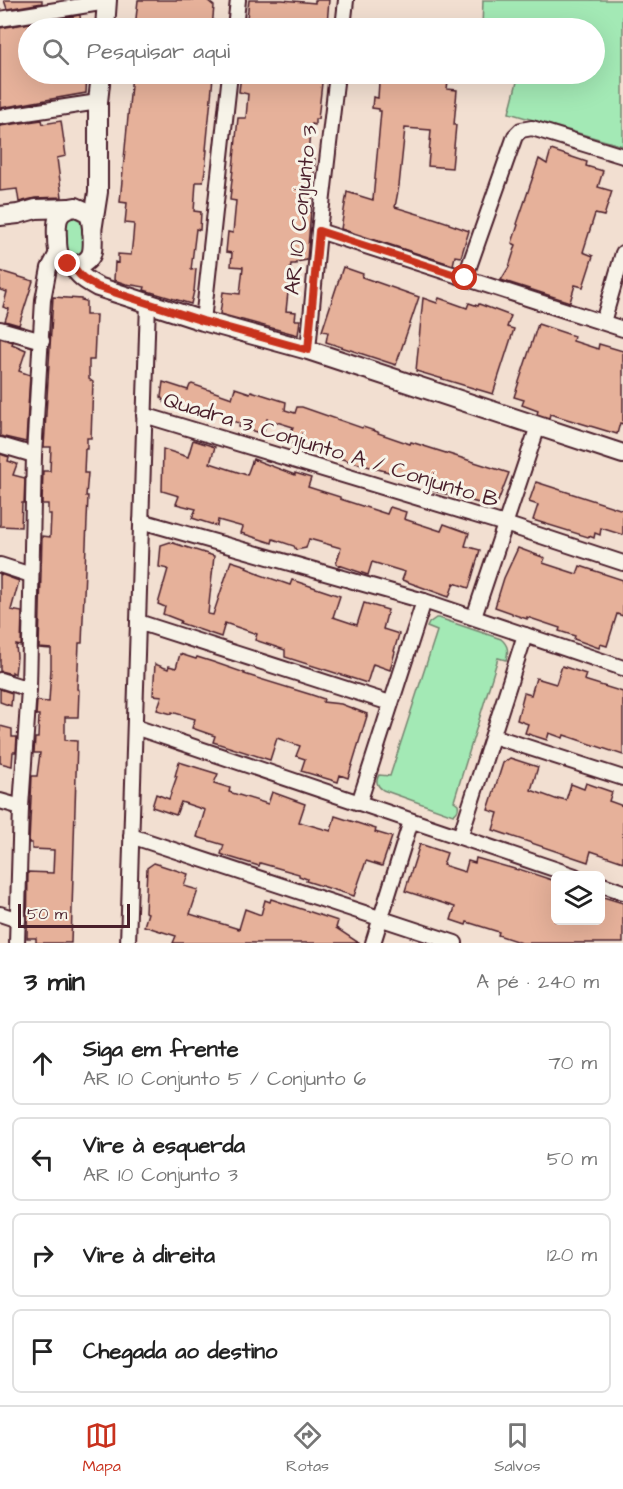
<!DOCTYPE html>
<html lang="pt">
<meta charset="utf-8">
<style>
body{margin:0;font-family:"Architects Daughter",sans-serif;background:#f6f6f6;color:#222}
.controls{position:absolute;right:18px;bottom:18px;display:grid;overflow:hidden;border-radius:9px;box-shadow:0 6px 24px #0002}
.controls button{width:54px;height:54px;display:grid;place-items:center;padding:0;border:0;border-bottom:2px solid #e0e0e0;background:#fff;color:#222;font:30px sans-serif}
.scale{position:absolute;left:18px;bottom:15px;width:112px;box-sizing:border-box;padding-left:6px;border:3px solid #4a1f2b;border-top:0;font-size:16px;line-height:21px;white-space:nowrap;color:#4a1f2b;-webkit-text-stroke:4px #f7f3e8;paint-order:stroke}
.stop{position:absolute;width:18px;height:18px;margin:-14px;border:4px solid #c8321e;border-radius:50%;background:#fff}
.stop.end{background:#c8321e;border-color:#fff;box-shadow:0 2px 6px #0008}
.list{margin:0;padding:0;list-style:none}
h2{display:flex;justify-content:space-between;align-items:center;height:78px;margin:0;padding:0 24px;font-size:26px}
h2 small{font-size:20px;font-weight:400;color:#767676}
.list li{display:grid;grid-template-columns:39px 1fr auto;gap:18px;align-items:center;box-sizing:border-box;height:84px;margin:0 12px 12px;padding:0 12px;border:2px solid #e0e0e0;border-radius:9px}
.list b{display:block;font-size:22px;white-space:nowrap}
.list p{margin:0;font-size:20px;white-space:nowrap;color:#767676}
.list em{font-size:20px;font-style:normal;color:#767676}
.icon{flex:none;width:33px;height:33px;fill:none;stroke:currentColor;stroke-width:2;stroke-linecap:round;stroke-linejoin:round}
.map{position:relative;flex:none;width:623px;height:943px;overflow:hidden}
.search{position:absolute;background:#fff;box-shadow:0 6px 24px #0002;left:18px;right:18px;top:18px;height:66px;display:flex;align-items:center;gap:15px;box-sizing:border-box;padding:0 21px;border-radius:33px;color:#767676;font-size:22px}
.sheet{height:462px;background:#fff}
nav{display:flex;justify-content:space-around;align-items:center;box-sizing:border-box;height:84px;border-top:2px solid #e0e0e0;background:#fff;font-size:16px;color:#767676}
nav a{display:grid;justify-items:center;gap:3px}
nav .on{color:#c8321e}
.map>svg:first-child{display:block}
</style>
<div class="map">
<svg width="623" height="943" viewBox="0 0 623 943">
<rect width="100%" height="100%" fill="#f2dfd1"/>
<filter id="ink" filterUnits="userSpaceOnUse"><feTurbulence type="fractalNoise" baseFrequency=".0167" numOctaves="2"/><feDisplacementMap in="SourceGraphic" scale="12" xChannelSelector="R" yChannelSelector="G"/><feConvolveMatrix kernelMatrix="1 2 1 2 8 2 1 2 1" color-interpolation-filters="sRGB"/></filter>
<g filter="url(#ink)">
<!-- green -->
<g fill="#a3e9b5" stroke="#768470" stroke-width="1.5">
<path d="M483,0h140v146l-114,-33 10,-39h75v-46h-112z"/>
<path d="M75,216c11,7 10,27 7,38l-15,5 -7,-39z"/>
<path d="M436,618h3l62,21c7,6 8,12 5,21l-8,-2 -44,143 4,3c1,5 0,8 -5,11l-70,-25c-6,-4 -8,-9 -4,-15l11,1 47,-145 -10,-4 2,-4z"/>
</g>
<!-- building -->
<g fill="#e6b19a" stroke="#4a1f2b" stroke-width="1.5">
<path d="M4,0h38v3l-35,6z"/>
<path d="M138,0h69l7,6 -2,22h-77z"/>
<path d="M249,0h33l33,3v-3h14l-2,24 -22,-2v6h-59z"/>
<path d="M80,15l1,13h-53v46h59l-1,19 -86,15v-80z"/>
<path d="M132,74h68v1l13,2 -7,73h1l-2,20 -2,12h-7l-2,29 7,1 -1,18 -4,-1 -5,41 5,-1 -2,22 -3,13 -47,-14 1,-3 -19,-3 -12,-4 1,-18 3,1v-9l13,1 2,-18 1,-13 -9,-1 2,-20 -7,-1z"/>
<path d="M241,74h82l-5,45h-3v6l-3,-1 -1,4h-1l-2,31h7l-8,101 -11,2v2h-5l-5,47 10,1 -1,8h5l-2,15 -78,-21 3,-22 17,2 3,-27 -12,-1 1,-13 -6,-1 2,-20 5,1 3,-32 -6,-1 8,-82h8l2,-24 -9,-2z"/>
<path d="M413,74h36l-2,15 10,1 -3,35h2l-4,43 -24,-2 3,-36 -26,-2 -6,58 -4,21 36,11v-1l18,6v1l20,7 -8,26 -6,-1 -2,9 -112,-36 6,-37 26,8 8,-89h-2v-2l-7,-1 1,-11 5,1 1,-16 9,1v-3l24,2z"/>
<path d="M42,120l1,4 18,-3 5,35 -9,2 5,39 -27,1 -16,4 -2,-13 -17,2v-65z"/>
<path d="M551,150l36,12 -1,4 17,5 -5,16 14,4 -8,25 -9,-2 -12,38 10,4 -10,31 -8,-2 -5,17 -69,-22 8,-13 7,-22 -4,-2 6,-18 -1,-1 22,-65 8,5z"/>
<path d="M343,267l20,7 -1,3 57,20 -23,68 -70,-23 2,-10 -6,-1z"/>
<path d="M0,271l33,10 -14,44 -14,-4 4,-12 -6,-2 4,-15 -7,-2z"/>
<path d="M53,297l28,2v1l5,1v14h10l-2,45h-5v19l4,3 -2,56h-4v11h-2l-1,24h4l-2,23h2l-6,147h-3l-2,46 2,1 -1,27h-13v23l12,1 -6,202h-35v-5h-9l1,-66 25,1 1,-23 -22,-1v-6h-3l3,-67h5l3,-23h-6l1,-15h3l1,-23h-3l1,-14 12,1 2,-34v-19l-12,-1 3,-112 8,1 1,-23h-3v-10h-6l1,-33h7l1,-24h-7z"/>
<path d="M423,298l14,5 2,-5 28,10 2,-5 9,3 1,-2 32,12 -4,11 7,2 -21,65 -77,-23z"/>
<path d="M538,324l36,12 -1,5 25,8 1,-5 24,7v73l-3,-1 -3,11 -67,-20 -1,4 -12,-4 1,-3 -16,-6 2,-5 -10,-3z"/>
<path d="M0,338l13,4 -1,2 14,6 -7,21 11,4 -4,67 -26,-6z"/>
<path d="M163,382l25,8 2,-5 2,-1 40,14 3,-10 15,5 1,-2 35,11 -1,8 10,3 2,-6h5l60,21 1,-1 15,5v1l32,11 1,-2 98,31 -12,31 -16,-5 -2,4 -48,-13 3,-10 -25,-9 -2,6 -55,-15 -65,-20 6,-15 -26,-8 -4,15 -24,-7 1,-4 -9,-2 2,-5 -21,-6 -5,7 -42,-14 -4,-6z"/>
<path d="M193,440l22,7 -5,16 37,12 6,-16 42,16v-2l16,5 -3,9 32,10v2l47,15 3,-7 16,5 -2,7 37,12 3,-7 25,9 -4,13 15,4 -11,38 -15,-5 -5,14 -47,-17 3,-8 -33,-10 -4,13 -32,-11 5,-16 -32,-9 -3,9 -10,2 -2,-4 -21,-7 -1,4 -31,-10 2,-6 -25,-7 -1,6 -25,-8 4,-9 -20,-5 3,-8 -17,-5 1,-42 25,8z"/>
<path d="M0,454l9,3 -1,4 9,3 -4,11 12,3 -1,25h-2l-1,24 -21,-1z"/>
<path d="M536,482l87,28v25l-22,-7 -1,7 -5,-2 -1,5 -5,-2 -1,1 -55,-17 5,-15 -9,-3z"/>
<path d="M170,542l44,14 -6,58 5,1 18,-54 16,5 -1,2 13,5 -1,1 32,11 2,-5 48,16 -7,21 24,8 7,-22 24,7 -5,19 16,5 -5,17 1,1 -5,18 -17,-6 -6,19 -82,-26v-7l-30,-10 2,-6 -32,-11 -4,14 -41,-14 1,-2 -18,-7 2,-7 -7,-3 10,-35 -9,-2 2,-22z"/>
<path d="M518,548l27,10 -2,5 34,11 3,-8 43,14v36l-6,-2 -10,32 -7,-2 -1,4 -25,-9 1,-3 -16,-5 1,-3 -33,-11v2l-15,-5v-1l-17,-6 9,-29z"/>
<path d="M0,574l19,7 -8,29 11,2 -1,34 -5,-1 1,12 -2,17 -3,-2v2l-12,-3z"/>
<path d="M180,654l16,5 1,-2 16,5 32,11 -1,1 65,20 15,5 -1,3 18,2 26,10 -1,2h1l-19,62 -8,-3 -2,7 -37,-11 4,-12 -9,-3 4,-10 -23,-8 -7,22 -57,-18 2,-6 -23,-8 3,-9 -23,-7v2l-15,-4 5,-14 -9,-1 2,-31 13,5 1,-3 7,2z"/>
<path d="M562,666l24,8 -2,6 39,12v63l-59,-20 -1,3 -14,-5 -2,7 -22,-7 3,-9 -11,-4 7,-27 7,2 5,-17 20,6z"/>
<path d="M0,689l12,4 -1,13 -11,-4z"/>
<path d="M0,726l12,3v8h5l-1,15h-3l-1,14 -12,-3z"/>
<path d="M510,758l28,9 -7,23 27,10v-2l8,2 5,-16 13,5 2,-6 26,9 -3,9 14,5v56l-32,-11 -3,11 -95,-32 5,-17 -10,-3 15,-47z"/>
<path d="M179,762l39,12 -4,9 16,5 -1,4 39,12 4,-12 33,12 -6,18 32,9 4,-15 41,13 -1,3 17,5 -10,29 -16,-5 -12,35 -48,-15 1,-2 -8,-3v-2l-39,-11 -1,3 -33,-10 -5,-2 3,-9 -27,-8 8,-27 -24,-8 -5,13 -24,-8 4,-13 13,5 8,-23h-2z"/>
<path d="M420,844l27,9 -4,12 22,7 3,-11 7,2 1,-5 42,12 1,-1 36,12v40h45v-25l23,7v40h-101l-24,-8 1,-3 -32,-10 -1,3 -15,-5 4,-13 -50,-16z"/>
<path d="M154,863l34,11 -4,12 14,4 -8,24 49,15 6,-20 16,6 4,-15 5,2 1,-3 67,22 -2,7 23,15h-186l3,-7 -32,-10 4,-13 -3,-1 2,-44z"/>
</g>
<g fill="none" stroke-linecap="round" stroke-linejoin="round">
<defs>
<g id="minor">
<path d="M0,19l107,-17"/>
<path d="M235,28l3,-28"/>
<path d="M343,28l3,-28"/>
<path d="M0,117l98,-15"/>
<path d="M319,231l304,98"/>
<path d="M465,278l50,-142 6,-6 11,-2 91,28"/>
<path d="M203,321l27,-247"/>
<path d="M603,322l20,-69"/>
<path d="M0,329l42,12"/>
<path d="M308,350l11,-119 18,-157"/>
<path d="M144,415l361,109 118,39"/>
<path d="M0,445l34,10"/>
<path d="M141,521l283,80 199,67"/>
<path d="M0,565l31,10"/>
<path d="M474,617l64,-191"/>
<path d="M138,622l252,81"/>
<path d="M0,680l29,9"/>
<path d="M135,727l440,149"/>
<path d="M493,736l130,42"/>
<path d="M0,801l21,6"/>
<path d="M359,803l65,-202"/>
<path d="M131,836l324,107"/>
<path d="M460,837l65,-202"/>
<path d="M600,884l23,8"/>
<path d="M0,914l18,6"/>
<path d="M17,943l4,-136 8,-118 5,-234 9,-155 6,-32 9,-17"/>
<path d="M128,943l20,-641"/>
<path d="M373,943l38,-122"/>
</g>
<g id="tertiary">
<path d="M105,28l2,-28"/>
<path d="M76,207c4,2 9,3 12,7 5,6 6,34 3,41 -6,12 -24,14 -31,1 -3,-5 -3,-12 -3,-18 -1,-16 -1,-29 19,-31z"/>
<path d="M0,216l18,-2 18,-5 34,-1"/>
<path d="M92,231l6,-39v-90l3,-28"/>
<path d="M73,265c5,11 14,16 25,22l105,34 105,29 315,104"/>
</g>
</defs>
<!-- minor casing -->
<use href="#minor" stroke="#4a1f2b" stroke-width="18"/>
<!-- tertiary casing -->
<use href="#tertiary" stroke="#4a1f2b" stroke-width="22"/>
<!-- minor -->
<use href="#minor" stroke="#f7f3e8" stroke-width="14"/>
<!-- tertiary -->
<use href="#tertiary" stroke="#f7f3e8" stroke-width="18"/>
</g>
</g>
<g fill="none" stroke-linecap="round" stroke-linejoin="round" filter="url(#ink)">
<!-- route -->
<path stroke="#c8321e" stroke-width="8" d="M68,264l5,1c5,11 14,16 25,22l105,34 105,29 11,-119 146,47"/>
</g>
<g text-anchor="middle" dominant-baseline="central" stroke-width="6" stroke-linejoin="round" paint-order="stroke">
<!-- street labels -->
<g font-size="22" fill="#4a1f2b" stroke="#f7f3e8">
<text transform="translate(301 210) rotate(-84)">AR 10 Conjunto 3</text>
<text transform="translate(331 450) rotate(17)">Quadra 3 Conjunto A / Conjunto B</text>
</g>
</g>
</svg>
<div class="controls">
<button><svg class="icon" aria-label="layers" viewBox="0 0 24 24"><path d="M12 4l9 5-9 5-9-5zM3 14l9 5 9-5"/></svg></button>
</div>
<div class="scale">50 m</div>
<div class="stop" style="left:465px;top:278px"></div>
<div class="stop end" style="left:68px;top:264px"></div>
<div class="search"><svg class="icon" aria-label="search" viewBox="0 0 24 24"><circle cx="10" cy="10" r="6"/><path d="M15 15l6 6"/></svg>Pesquisar aqui</div>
</div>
<section class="sheet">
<h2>3 min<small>A pé · 240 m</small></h2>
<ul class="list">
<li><svg class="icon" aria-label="ahead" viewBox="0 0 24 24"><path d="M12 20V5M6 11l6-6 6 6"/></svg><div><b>Siga em frente</b><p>AR 10 Conjunto 5 / Conjunto 6</p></div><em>70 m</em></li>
<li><svg class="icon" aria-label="left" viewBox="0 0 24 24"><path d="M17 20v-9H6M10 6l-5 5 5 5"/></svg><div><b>Vire à esquerda</b><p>AR 10 Conjunto 3</p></div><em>50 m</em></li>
<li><svg class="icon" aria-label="right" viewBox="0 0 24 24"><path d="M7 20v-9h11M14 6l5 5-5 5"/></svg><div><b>Vire à direita</b></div><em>120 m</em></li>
<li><svg class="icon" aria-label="arrive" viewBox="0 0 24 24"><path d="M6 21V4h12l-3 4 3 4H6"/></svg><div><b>Chegada ao destino</b></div></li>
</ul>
</section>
<nav>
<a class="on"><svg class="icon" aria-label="map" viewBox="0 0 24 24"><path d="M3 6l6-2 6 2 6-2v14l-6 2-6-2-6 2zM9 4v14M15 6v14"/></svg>Mapa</a>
<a><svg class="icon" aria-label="directions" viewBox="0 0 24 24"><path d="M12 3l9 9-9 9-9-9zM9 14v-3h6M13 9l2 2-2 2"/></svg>Rotas</a>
<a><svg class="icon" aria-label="saved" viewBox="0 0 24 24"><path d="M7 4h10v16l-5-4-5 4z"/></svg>Salvos</a>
</nav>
